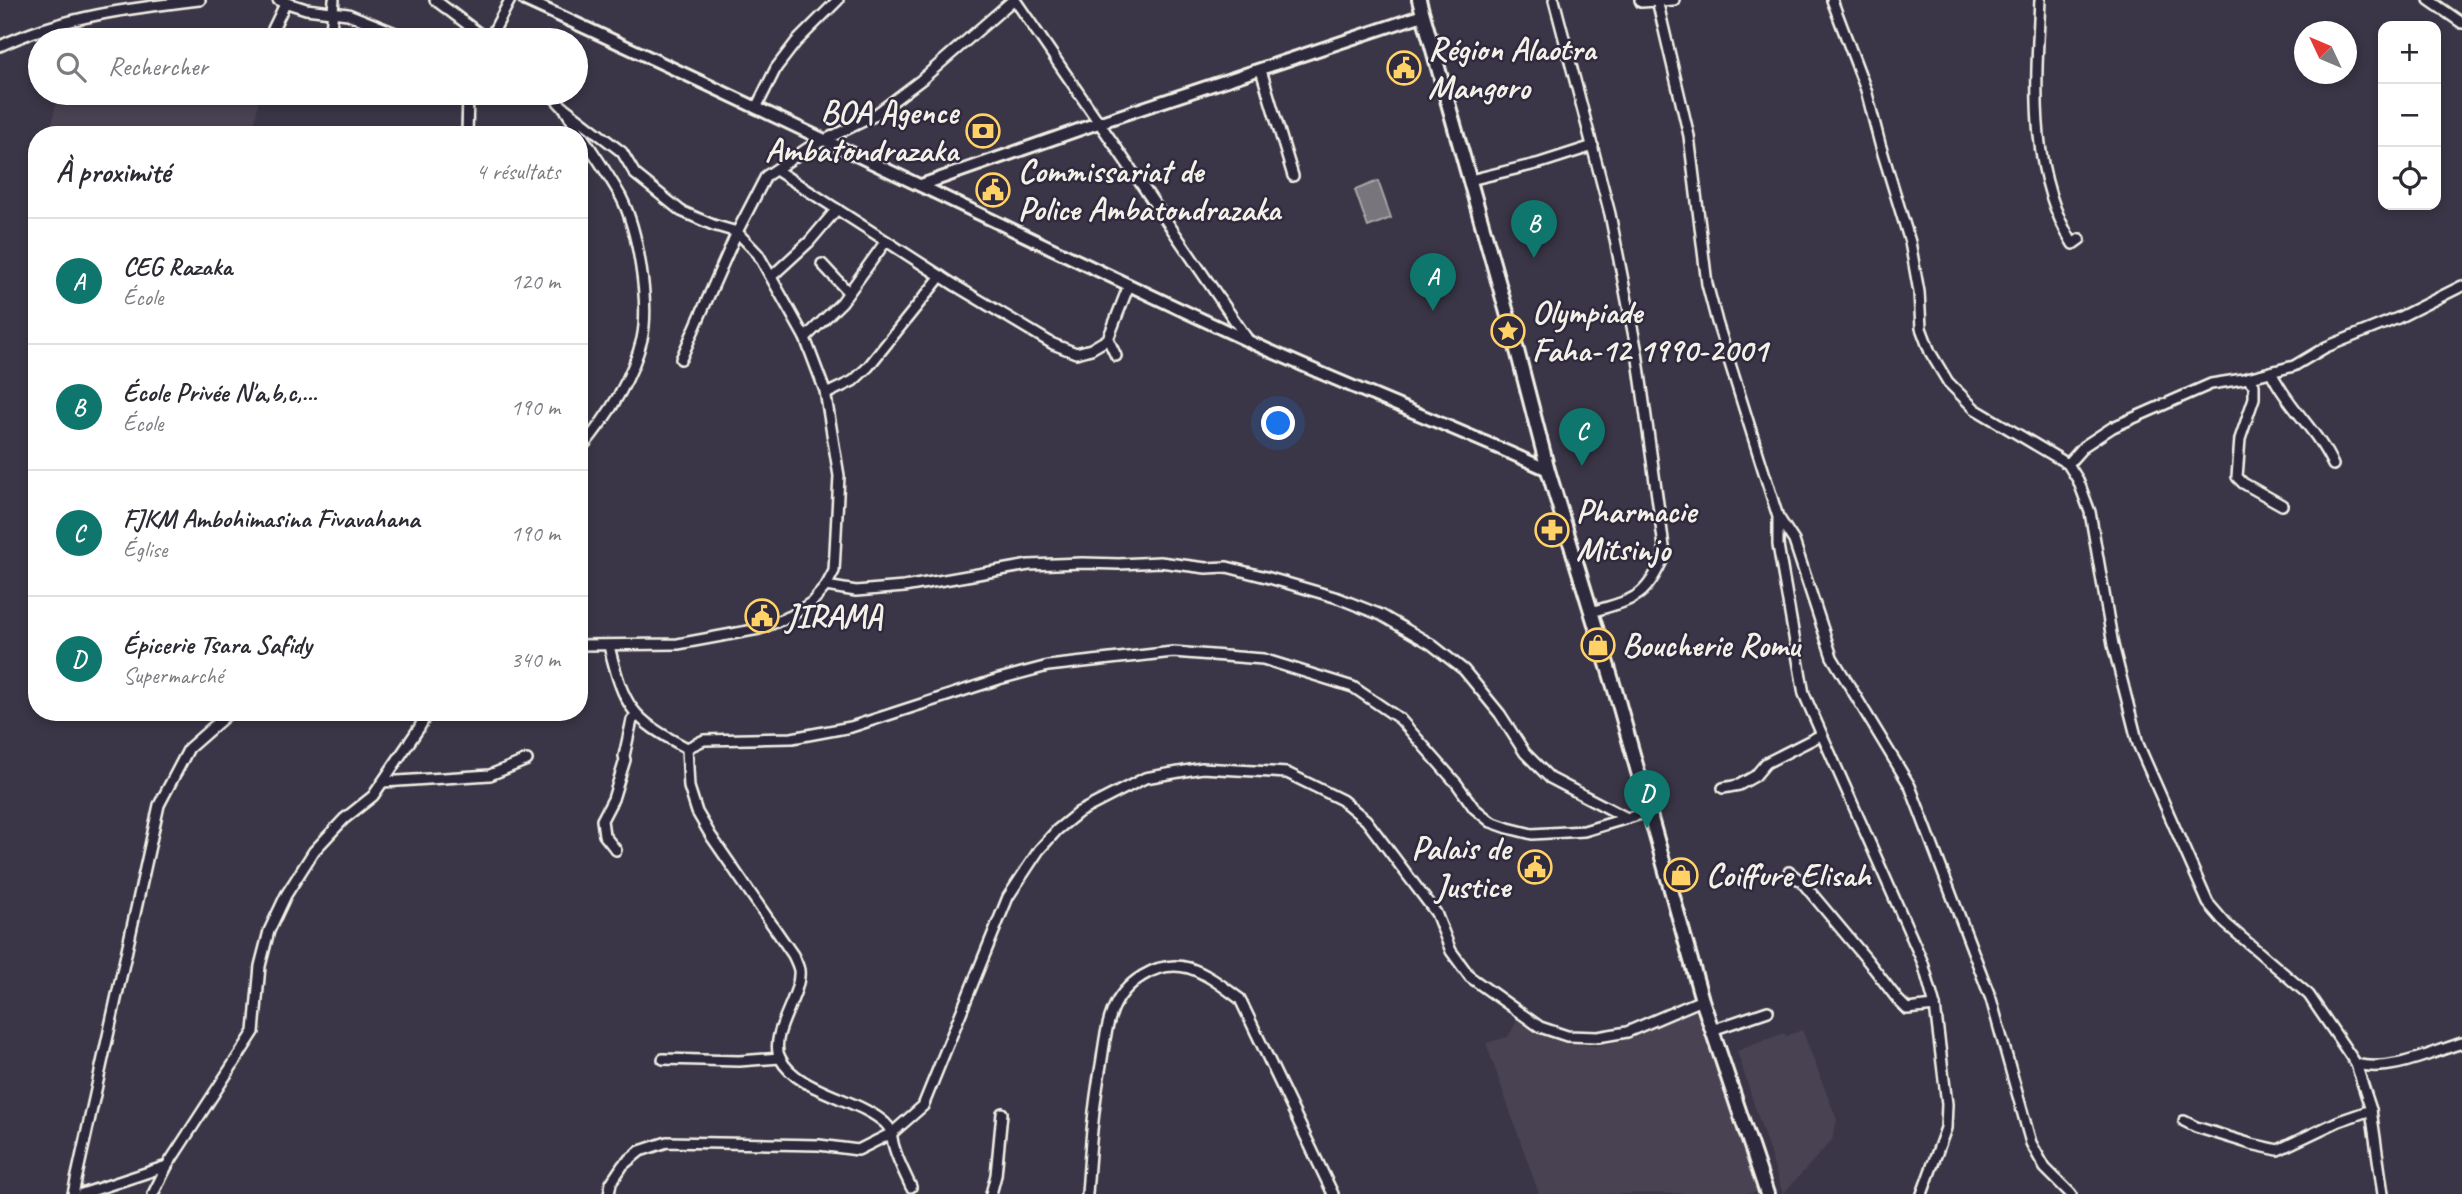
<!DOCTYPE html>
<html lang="fr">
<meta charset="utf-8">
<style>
body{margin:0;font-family:Caveat,sans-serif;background:#f2f2f3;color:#2b2b33}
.controls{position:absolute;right:21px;top:21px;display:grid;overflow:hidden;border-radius:14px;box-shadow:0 4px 10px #0003}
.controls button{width:63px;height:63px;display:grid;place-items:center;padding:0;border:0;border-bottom:2px solid #e1e1e2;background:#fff;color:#2b2b33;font:35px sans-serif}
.compass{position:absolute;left:2294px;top:21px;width:63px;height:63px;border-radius:50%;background:#fff;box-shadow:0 4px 10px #0003;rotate:314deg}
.you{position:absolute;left:1279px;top:424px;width:24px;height:24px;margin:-18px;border:5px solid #fff;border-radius:50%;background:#1a73e8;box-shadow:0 0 0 10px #1a73e833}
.badge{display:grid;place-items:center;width:46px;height:46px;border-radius:50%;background:#0f766e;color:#fff;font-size:23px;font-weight:700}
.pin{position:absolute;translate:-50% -58px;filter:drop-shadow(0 2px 4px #0008)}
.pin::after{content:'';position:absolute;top:37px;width:24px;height:21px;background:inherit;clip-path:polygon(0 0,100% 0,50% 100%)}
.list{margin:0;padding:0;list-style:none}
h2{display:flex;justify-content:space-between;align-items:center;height:91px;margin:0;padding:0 28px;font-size:30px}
h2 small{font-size:23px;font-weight:400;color:#7c7c81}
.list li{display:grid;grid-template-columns:46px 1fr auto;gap:21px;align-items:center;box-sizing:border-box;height:126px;padding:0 28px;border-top:2px solid #e1e1e2}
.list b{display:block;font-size:26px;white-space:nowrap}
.list p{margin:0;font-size:23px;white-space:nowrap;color:#7c7c81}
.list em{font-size:23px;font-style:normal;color:#7c7c81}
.icon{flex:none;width:38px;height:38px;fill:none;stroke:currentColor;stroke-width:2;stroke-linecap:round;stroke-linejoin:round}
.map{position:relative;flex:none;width:2462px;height:1194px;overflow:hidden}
.search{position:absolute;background:#fff;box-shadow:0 4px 10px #0003;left:28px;top:28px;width:560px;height:77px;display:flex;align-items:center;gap:18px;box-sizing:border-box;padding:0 24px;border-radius:38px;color:#7c7c81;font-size:26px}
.panel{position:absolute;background:#fff;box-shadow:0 4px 10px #0003;left:28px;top:126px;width:560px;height:595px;border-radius:28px}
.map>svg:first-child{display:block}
</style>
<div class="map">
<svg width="2462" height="1194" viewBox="0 0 2462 1194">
<rect width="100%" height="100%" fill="#3b3647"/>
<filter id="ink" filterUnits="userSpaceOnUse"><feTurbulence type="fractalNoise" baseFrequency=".0143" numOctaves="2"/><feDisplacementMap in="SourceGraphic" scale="14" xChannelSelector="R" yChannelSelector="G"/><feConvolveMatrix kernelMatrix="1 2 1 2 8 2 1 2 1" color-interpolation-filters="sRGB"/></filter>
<g filter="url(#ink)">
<!-- built -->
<g fill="#484352">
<path d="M58,93h170l31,4 -6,38h-203z"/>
<path d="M1695,1009l64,184 -220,1 -53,-151 22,-6 9,-16 47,22 31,3 26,-5z"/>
<path d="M1802,1030l35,90 -5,20 -49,54 -46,-143 47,-18 2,3z"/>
</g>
<!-- water -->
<path fill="#78747b" stroke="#aaa6a7" stroke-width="2" d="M1378,181l13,37 -23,9 -13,-37z"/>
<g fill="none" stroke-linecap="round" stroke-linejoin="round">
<defs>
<g id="minor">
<path d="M278,0l28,9 42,5 65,26"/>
<path d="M435,0l53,40"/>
<path d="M1015,0l233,340"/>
<path d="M1554,0l56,214 27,138 28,202c-19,45 -30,45 -74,58"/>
<path d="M1640,0l1,2 33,-2"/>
<path d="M1657,0l32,136 18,148 10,38 61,195v28l26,149 119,269 12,43 12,98 -1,24 -24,66"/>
<path d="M1832,0l34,90 14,54 30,98 9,50 2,36 9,24 18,30 27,27 93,55 10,16 12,32 23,133 25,99 70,159 18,21 83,71 47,69 15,46 12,84"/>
<path d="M2040,0c-4,82 -12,172 33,244l7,-5"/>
<path d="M2429,0l33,23"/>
<path d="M273,40v-11l13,-27"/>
<path d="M330,40l4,-40"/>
<path d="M489,40l21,-40"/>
<path d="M0,46c63,-30 132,-38 200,-46"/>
<path d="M1261,70l32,106"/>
<path d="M550,93l12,13 60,46 13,22 46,37 32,14 24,7 21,22 47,84 20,53 14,85 -5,95 -8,15 -14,16 -21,14 -32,13 -81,15 -99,1"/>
<path d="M756,108l20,-40 20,-26 42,-42"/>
<path d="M566,111c18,29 39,57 55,86 17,33 29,106 21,142 -10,41 -36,80 -63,112"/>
<path d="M467,135l1,-42"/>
<path d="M776,170l180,116 97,58 23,9 15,-4 17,-10"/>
<path d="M1470,180l70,-17 53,-17"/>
<path d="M822,264l26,28"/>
<path d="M772,276l37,-34 28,-33"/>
<path d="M805,338l37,-36 44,-61"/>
<path d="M1116,356l-8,-17 21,-54"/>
<path d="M681,359l56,-127 29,-56 42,-28 64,-31 49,-37 92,-80"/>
<path d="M2271,372c16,34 47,59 62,93"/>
<path d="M2247,378l7,7v13l-14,41 -3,38 6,6 39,22"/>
<path d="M826,394l27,-13 15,-14 73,-91"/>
<path d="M2068,464l16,-18 29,-19 98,-43 32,-5 51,-13 32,-19 72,-29 64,-32"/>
<path d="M1779,518l15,23 38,116 78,129 81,213 40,144 14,25 26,26"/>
<path d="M826,586l30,5 48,-4 125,-22 53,-2 37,1 41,-2 46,6 21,-1 39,10 72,21 43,17 50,29 33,26 36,44 25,39 25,25 75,39"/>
<path d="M609,646c15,61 22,73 78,102"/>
<path d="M687,748l17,-8 88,-2 59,-11 148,-48 49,-13 125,-14 90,7 90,28 47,32 57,65 17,24 17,14 17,6 24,6 52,-3 64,-19"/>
<path d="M687,748l2,39 8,25 14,24 82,119c2,4 5,10 6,15 3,26 -31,64 -19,88 17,34 78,40 105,65 8,7 6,15 9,24 4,14 11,27 17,40"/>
<path d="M383,782l107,-7 37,-15"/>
<path d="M1723,788l16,-3 16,-9 11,-13 55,-28"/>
<path d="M616,850l-12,-15 -2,-15 11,-21 12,-39 -1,-4 8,-36 5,-4"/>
<path d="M1789,872l13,10 66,79 30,39 9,9 28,-3"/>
<path d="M1712,1030l56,-19"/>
<path d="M663,1059l76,2 41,-3"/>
<path d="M2356,1064c34,9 74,-11 106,-21"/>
<path d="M2184,1121l12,6 55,17 27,6 61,-29 32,-11"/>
<path d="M73,1194l86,-389 30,-57 41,-36"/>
<path d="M82,1194l85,-28 87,-134 6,-66 9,-35 17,-36 28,-44 30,-32 29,-23 46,-68 9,-16"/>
<path d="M153,1194l14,-28"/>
<path d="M609,1194l2,-11 12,-18 17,-14 27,-9 152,3 39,5 34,-17 31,-27 85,-209 31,-47 18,-20 22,-18 31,-16 35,-18 57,-10 85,5 55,27 24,20 70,93 15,38 19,26 70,50 27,9 31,1 29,-5 75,-32"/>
<path d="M991,1194l5,-19 6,-62"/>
<path d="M1087,1194c3,-44 6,-86 14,-129 3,-17 4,-36 11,-53 11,-29 45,-53 77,-44 19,6 36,20 51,31l93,195"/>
</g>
<g id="tertiary">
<path d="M525,0c242,110 480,228 721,340 99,46 202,84 302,130"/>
<path d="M921,185l180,-63 322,-107"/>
</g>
<path id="secondary" d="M1419,0l92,327 37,143 67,220 87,310 65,194"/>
</defs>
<!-- minor casing -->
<use href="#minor" stroke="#f4f1e8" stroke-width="14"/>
<!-- tertiary casing -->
<use href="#tertiary" stroke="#f4f1e8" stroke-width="16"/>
<!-- secondary casing -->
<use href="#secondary" stroke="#f4f1e8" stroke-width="18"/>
<!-- minor -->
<use href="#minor" stroke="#2f2a3d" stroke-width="9"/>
<!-- tertiary -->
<use href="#tertiary" stroke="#2f2a3d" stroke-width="10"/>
<!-- secondary -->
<use href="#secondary" stroke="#2f2a3d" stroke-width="12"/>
</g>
</g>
<!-- icons -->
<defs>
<symbol id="civic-ring" viewBox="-11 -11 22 22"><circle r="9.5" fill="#2f2a3d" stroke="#ffd166" stroke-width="1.5"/><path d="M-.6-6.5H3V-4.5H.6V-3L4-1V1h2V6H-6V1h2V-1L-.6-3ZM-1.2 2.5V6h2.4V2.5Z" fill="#ffd166"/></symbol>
<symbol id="bank-ring" viewBox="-11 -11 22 22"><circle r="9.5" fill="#2f2a3d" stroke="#ffd166" stroke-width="1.5"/><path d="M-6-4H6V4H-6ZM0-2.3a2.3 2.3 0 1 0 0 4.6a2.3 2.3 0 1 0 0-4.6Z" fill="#ffd166"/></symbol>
<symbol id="sight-ring" viewBox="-11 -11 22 22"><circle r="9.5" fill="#2f2a3d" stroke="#ffd166" stroke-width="1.5"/><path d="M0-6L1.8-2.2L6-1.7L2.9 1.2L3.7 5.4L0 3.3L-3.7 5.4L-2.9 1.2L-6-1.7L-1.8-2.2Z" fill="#ffd166"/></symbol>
<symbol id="pharmacy-ring" viewBox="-11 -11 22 22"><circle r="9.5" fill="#2f2a3d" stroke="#ffd166" stroke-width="1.5"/><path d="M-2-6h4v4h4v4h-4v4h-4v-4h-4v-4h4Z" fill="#ffd166"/></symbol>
<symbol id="shop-ring" viewBox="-11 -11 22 22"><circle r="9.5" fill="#2f2a3d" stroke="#ffd166" stroke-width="1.5"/><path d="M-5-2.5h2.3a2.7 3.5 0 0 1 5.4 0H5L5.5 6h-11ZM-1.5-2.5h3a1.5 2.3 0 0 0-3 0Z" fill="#ffd166"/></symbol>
</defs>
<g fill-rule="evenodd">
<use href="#civic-ring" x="1385" y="49" width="38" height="38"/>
<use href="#bank-ring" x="964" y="112" width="38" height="38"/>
<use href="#civic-ring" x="974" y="171" width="38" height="38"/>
<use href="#sight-ring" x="1489" y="312" width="38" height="38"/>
<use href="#pharmacy-ring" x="1533" y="511" width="38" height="38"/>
<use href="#civic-ring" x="743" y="597" width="38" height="38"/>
<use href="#shop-ring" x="1579" y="626" width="38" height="38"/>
<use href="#civic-ring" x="1516" y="848" width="38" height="38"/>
<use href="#shop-ring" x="1662" y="856" width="38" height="38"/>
</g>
<g text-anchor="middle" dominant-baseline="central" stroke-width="5" stroke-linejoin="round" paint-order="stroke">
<!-- poi labels -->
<g font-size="33" font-weight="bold" fill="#f4f1e8" stroke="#2f2a3d" text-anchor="start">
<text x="1428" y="49">Région Alaotra<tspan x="1428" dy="38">Mangoro</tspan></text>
<text x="958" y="112" text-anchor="end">BOA Agence<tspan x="958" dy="38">Ambatondrazaka</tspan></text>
<text x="1018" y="171">Commissariat de<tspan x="1018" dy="38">Police Ambatondrazaka</tspan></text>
<text x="1532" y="312">Olympiade<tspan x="1532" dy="38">Faha-12 1990-2001</tspan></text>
<text x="1576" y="511">Pharmacie<tspan x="1576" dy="38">Mitsinjo</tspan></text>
<text x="786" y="616">JIRAMA</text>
<text x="1622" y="645">Boucherie Romu</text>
<text x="1510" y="848" text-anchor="end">Palais de<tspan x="1510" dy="38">Justice</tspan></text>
<text x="1706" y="875">Coiffure Elisah</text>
</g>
</g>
</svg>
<div class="controls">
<button>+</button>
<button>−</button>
<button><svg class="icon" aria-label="locate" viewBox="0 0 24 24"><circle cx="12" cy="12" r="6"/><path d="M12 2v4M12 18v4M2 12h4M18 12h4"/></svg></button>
</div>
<svg class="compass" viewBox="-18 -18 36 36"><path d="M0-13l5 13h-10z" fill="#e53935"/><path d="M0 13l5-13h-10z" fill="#7c7c81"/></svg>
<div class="you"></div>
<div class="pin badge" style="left:1433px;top:311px">A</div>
<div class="pin badge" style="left:1534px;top:258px">B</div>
<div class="pin badge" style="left:1582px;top:466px">C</div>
<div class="pin badge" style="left:1647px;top:828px">D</div>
<div class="search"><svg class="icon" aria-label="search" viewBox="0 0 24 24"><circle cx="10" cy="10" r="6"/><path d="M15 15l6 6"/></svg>Rechercher</div>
<section class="panel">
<h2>À proximité<small>4 résultats</small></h2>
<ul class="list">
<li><span class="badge">A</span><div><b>CEG Razaka</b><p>École</p></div><em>120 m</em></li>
<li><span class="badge">B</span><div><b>École Privée N'a,b,c,...</b><p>École</p></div><em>190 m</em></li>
<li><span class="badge">C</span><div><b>FJKM Ambohimasina Fivavahana</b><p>Église</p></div><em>190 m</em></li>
<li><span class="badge">D</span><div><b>Épicerie Tsara Safidy</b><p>Supermarché</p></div><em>340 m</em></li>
</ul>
</section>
</div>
